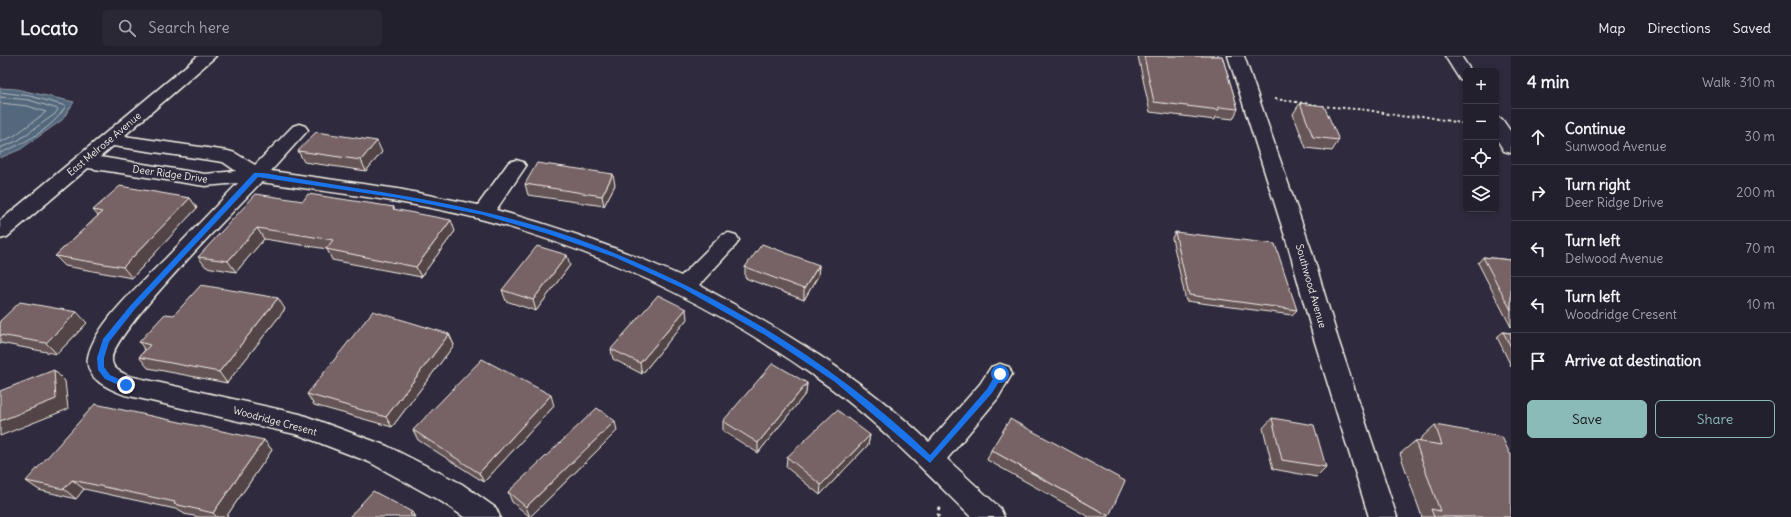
<!DOCTYPE html>
<meta charset="utf-8">
<style>
body{margin:0;font-family:Delius,sans-serif;background:#2b2836;color:#f1f3f6}
.controls{position:absolute;right:12px;top:12px;display:grid;overflow:hidden;border-radius:6px;box-shadow:0 2px 6px #0003}
.controls button{width:36px;height:36px;display:grid;place-items:center;padding:0;border:0;border-bottom:1px solid #403e4a;background:#23202e;color:#f1f3f6;font:20px sans-serif}
.stop{position:absolute;width:12px;height:12px;margin:-9px;border:3px solid #1a73e8;border-radius:50%;background:#fff}
.stop.end{background:#1a73e8;border-color:#fff;box-shadow:0 1px 4px #0008}
.list{margin:0;padding:0;list-style:none}
h2{display:flex;justify-content:space-between;align-items:center;height:52px;margin:0;padding:0 16px;font-size:17px}
h2 small{font-size:13px;font-weight:400;color:#a3a3aa}
.list li{display:grid;grid-template-columns:26px 1fr auto;gap:12px;align-items:center;box-sizing:border-box;height:56px;padding:0 16px;border-top:1px solid #403e4a}
.list b{display:block;font-size:15px;white-space:nowrap}
.list p{margin:0;font-size:13px;white-space:nowrap;color:#a3a3aa}
.list em{font-size:13px;font-style:normal;color:#a3a3aa}
.actions{display:flex;gap:8px;padding:12px 16px}
.actions a{flex:1;padding:9px 0;border:1px solid #8bbbb9;border-radius:6px;text-align:center;font-size:14px;color:#8bbbb9}
.actions .main{background:#8bbbb9;color:#111}
.icon{flex:none;width:22px;height:22px;fill:none;stroke:currentColor;stroke-width:2;stroke-linecap:round;stroke-linejoin:round}
.map{position:relative;flex:none;width:1511px;height:461px;overflow:hidden}
header{display:flex;align-items:center;gap:24px;box-sizing:border-box;height:56px;padding:0 20px;background:#23202e;border-bottom:1px solid #403e4a}
header strong{font-size:19px}
nav{display:flex;gap:22px;margin-inline-start:auto;font-size:14px}
.search{width:280px;height:36px;background:#2b2836;display:flex;align-items:center;gap:10px;box-sizing:border-box;padding:0 14px;border-radius:6px;color:#a3a3aa;font-size:15px}
main{display:flex}
aside{flex:1;background:#23202e}
.map>svg:first-child{display:block}
</style>
<header>
<strong>Locato</strong>
<div class="search"><svg class="icon" aria-label="search" viewBox="0 0 24 24"><circle cx="10" cy="10" r="6"/><path d="M15 15l6 6"/></svg>Search here</div>
<nav><a>Map</a><a>Directions</a><a>Saved</a></nav>
</header>
<main>
<div class="map">
<svg width="1511" height="461" viewBox="0 0 1511 461">
<rect width="100%" height="100%" fill="#2f2a3d"/>
<filter id="ink" filterUnits="userSpaceOnUse"><feTurbulence type="fractalNoise" baseFrequency=".025" numOctaves="2"/><feDisplacementMap in="SourceGraphic" scale="8" xChannelSelector="R" yChannelSelector="G"/><feConvolveMatrix kernelMatrix="1 2 1 2 8 2 1 2 1" color-interpolation-filters="sRGB"/></filter>
<g filter="url(#ink)">
<!-- water -->
<path fill="#52677d" stroke="#939ea8" d="M0,32l16,1 58,13 -12,18 -41,29 -21,9z"/>
<g fill="none" stroke-linecap="round" stroke-linejoin="round">
<!-- shore -->
<g stroke="#b3babd" stroke-width="1">
<path d="M0,36l30,4 36,10c-15,24 -41,37 -66,47"/>
<path d="M0,41l29,3 29,9 -3,5 -38,27 -17,7"/>
<path d="M0,47l28,3 18,6 -32,24 -14,6"/>
</g>
<defs>
<g id="street">
<path d="M198,0h18l-92,80 104,15 7,2 20,12 38,-39 6,-2 6,2 3,4 -37,41 127,18 80,16 31,-43 7,-2 7,2 3,4 -30,44c66,18 123,38 185,66l41,-41 7,-2 7,2 3,5 -3,5 -37,40c83,45 161,91 230,157l51,-58 11,-17 9,-3 9,3 3,7 -14,24 -51,61 53,49 4,9h-33c-46,-45 -91,-93 -143,-131 -103,-75 -220,-133 -344,-166 -73,-19 -149,-27 -223,-38 -26,28 -146,148 -149,176 -1,11 9,14 17,18l171,38 87,32 75,38 34,24 4,9h-36l-22,-15 -73,-40 -70,-27 -174,-40c-16,-6 -41,-16 -37,-38 6,-32 55,-76 78,-99 24,-25 48,-50 72,-75l-33,3 -117,-18 -81,69 -7,2v-18zM113,90l110,16 13,9 -31,3 -105,-17z"/>
<path d="M1228,0h16l67,193 27,90 59,178h-28l-55,-178 -25,-90z"/>
<path d="M1445,0h16l10,15h-5v10l-6,-1z"/>
<path d="M1496,61l6,2 9,13v21l-7,-2 -8,-13z"/>
</g>
</defs>
<!-- street casing -->
<use href="#street" stroke="#f4f1e8" stroke-width="3"/>
<!-- path-far1 -->
<g stroke="#f4f1e8" stroke-width="2" stroke-dasharray="2.5 2.5" stroke-linecap="butt">
<path d="M1275,43l42,6"/>
<path d="M1322,50l45,4 39,7 16,-1 44,8"/>
</g>
<!-- path -->
<path stroke="#f4f1e8" stroke-width="3" stroke-dasharray="3.5 3.5" stroke-linecap="butt" d="M938,461l1,-11"/>
<!-- street -->
<use href="#street" fill="#2f2a3d" fill-rule="evenodd"/>
</g>
<!-- wall -->
<g fill="#665457" stroke="#f4f1e8">
<path d="M1138,0h84l16,53 -5,10 -17,-2 -1,3 -65,-8z"/>
<path d="M1300,47l39,37 -7,11 -26,-3 -13,-34z"/>
<path d="M298,95l84,1 -16,19 -62,-9z"/>
<path d="M525,128l90,1 -11,21 -76,-11z"/>
<path d="M190,142l7,10 -65,70 -67,-12 -10,-10 43,-40 -5,-6z"/>
<path d="M303,145l91,6v2l61,22 -34,46 -89,-17 -5,-11 -63,-10 -28,33 -30,-5 -8,-10z"/>
<path d="M1175,176l122,78 -5,5 -106,-14 -14,-63z"/>
<path d="M1483,201l28,3v67l-33,-64z"/>
<path d="M570,209l-34,46 -30,-10 -4,-11z"/>
<path d="M819,209l-1,11 -14,24 -59,-22v-11z"/>
<path d="M285,253l-58,74 -79,-15 -9,-11 6,-7 -6,-8 35,-27z"/>
<path d="M687,263l-45,55 -29,-15 -2,-10z"/>
<path d="M0,265l87,2 -30,31 -57,-11z"/>
<path d="M1503,276l8,1v33l-14,-29z"/>
<path d="M449,278l5,11 -62,82 -78,-22 -7,-11z"/>
<path d="M807,327l-1,10 -48,60 -35,-22v-10z"/>
<path d="M554,350l-70,76 -66,-42 -5,-10z"/>
<path d="M1272,362l54,49 -10,10 -43,-8 -10,-41z"/>
<path d="M1435,369l76,92h-90h1l-22,-63 15,-13h6l-1,-2z"/>
<path d="M617,375l-87,86 -18,-15 -4,-10z"/>
<path d="M870,379l-2,10 -48,50 -34,-28 1,-10z"/>
<path d="M264,384l8,10 -46,67h-27l-15,-3 -4,-4 -96,-21 -8,10 -37,-9 -13,-9z"/>
<path d="M991,394l118,66 -1,1h-19l-102,-57z"/>
</g>
<!-- shaded-wall -->
<g fill="#534547" stroke="#f4f1e8">
<path d="M377,85l5,11 -16,19 -5,-11z"/>
<path d="M613,118l2,11 -11,21 -2,-10z"/>
<path d="M190,142l7,10 -65,70 -9,-11z"/>
<path d="M451,164l4,11 -34,46 -5,-10z"/>
<path d="M257,172l7,11 -28,33 -8,-11z"/>
<path d="M567,199l3,10 -34,46 -3,-11z"/>
<path d="M819,209l-1,11 -14,24v-11z"/>
<path d="M278,242l7,11 -58,74 -8,-11z"/>
<path d="M686,253l1,10 -45,55 -2,-11z"/>
<path d="M77,256l10,11 -30,31 -11,-11z"/>
<path d="M449,278l5,11 -62,82 -6,-10z"/>
<path d="M54,314l11,11 3,28 -68,27v-15z"/>
<path d="M807,327l-1,10 -48,60v-10z"/>
<path d="M551,339l3,11 -70,76 -5,-9z"/>
<path d="M615,365l2,10 -87,86 -4,-10z"/>
<path d="M870,379l-2,10 -48,50 1,-10z"/>
<path d="M264,384l8,10 -46,67h-9l-4,-4z"/>
<path d="M72,424l12,9 -8,10 -12,-10z"/>
<path d="M412,456l3,5 -5,-3z"/>
</g>
<!-- building -->
<g fill="#776265" stroke="#f4f1e8">
<path d="M1144,0h78l16,53 -19,-2v3l-65,-8z"/>
<path d="M1300,47l24,3 15,34 -26,-3z"/>
<path d="M316,76l61,9 -16,19 -63,-9z"/>
<path d="M537,107l76,11 -11,22 -77,-12z"/>
<path d="M120,130l70,12 -67,69 -68,-11 47,-44 -9,-2z"/>
<path d="M256,138l47,7 5,-7 86,13 -1,2 58,11 -35,47 -90,-18 7,-9 -76,-12 -29,33 -30,-4z"/>
<path d="M1175,176l100,12 22,66 -108,-15z"/>
<path d="M762,188l57,21 -15,24 -59,-22z"/>
<path d="M537,190l30,9 -34,45 -31,-10z"/>
<path d="M1483,201l28,3v50z"/>
<path d="M201,229l77,13 -59,74 -80,-15 11,-12 -11,-3 26,-28 9,1z"/>
<path d="M658,239l28,14 -46,54 -29,-14z"/>
<path d="M20,246l57,10 -31,31 -46,-8v-14z"/>
<path d="M373,255l76,23 -63,83 -79,-23z"/>
<path d="M1503,276l8,1v14z"/>
<path d="M482,303l69,36 -72,78 -66,-43z"/>
<path d="M773,307l34,20 -49,60 -35,-22z"/>
<path d="M54,314l2,29 -56,22v-30z"/>
<path d="M95,348l169,36 -51,73 -39,-9 1,-2 -103,-22 -8,9 -38,-8z"/>
<path d="M597,352l18,13 -89,86 -18,-15z"/>
<path d="M837,354l33,25 -49,50 -34,-28z"/>
<path d="M1272,362l42,7 12,42 -44,-7z"/>
<path d="M1010,363l115,62 -16,35 -118,-66z"/>
<path d="M1435,369l67,12 8,17h1v63h-77l-3,-8 9,2 -25,-70 27,4z"/>
<path d="M373,435l39,21 -2,2 5,3h-66z"/>
</g>
</g>
<!-- route -->
<path fill="#1a73e8" d="M254,117c11,-1 23,3 34,4 24,4 49,8 74,12 87,13 176,32 257,66 114,47 222,114 311,200l57,-66 10,-17 3,-1 4,3 -12,19 -62,70 -95,-81 -70,-47 -83,-47 -68,-31 -66,-23 -65,-19 -85,-17 -140,-21 -123,132 -26,33 -5,16v9l6,8 18,8v4h-5l-18,-8 -7,-9 -1,-12 6,-19 27,-33z"/>
<g text-anchor="middle" dominant-baseline="central" stroke-width="3" stroke-linejoin="round" paint-order="stroke">
<!-- street labels -->
<g font-size="10" fill="#f4f1e8" stroke="#2f2a3d">
<text transform="translate(104 88) rotate(-40)">East Melrose Avenue</text>
<text transform="translate(170 118) rotate(8)">Deer Ridge Drive</text>
<text transform="translate(1311 230) rotate(74)">Southwood Avenue</text>
<text transform="translate(275 365) rotate(15)">Woodridge Cresent</text>
</g>
</g>
</svg>
<div class="controls">
<button>+</button>
<button>−</button>
<button><svg class="icon" aria-label="locate" viewBox="0 0 24 24"><circle cx="12" cy="12" r="6"/><path d="M12 2v4M12 18v4M2 12h4M18 12h4"/></svg></button>
<button><svg class="icon" aria-label="layers" viewBox="0 0 24 24"><path d="M12 4l9 5-9 5-9-5zM3 14l9 5 9-5"/></svg></button>
</div>
<div class="stop" style="left:1000px;top:318px"></div>
<div class="stop end" style="left:126px;top:329px"></div>
</div>
<aside>
<h2>4 min<small>Walk · 310 m</small></h2>
<ul class="list">
<li><svg class="icon" aria-label="ahead" viewBox="0 0 24 24"><path d="M12 20V5M6 11l6-6 6 6"/></svg><div><b>Continue</b><p>Sunwood Avenue</p></div><em>30 m</em></li>
<li><svg class="icon" aria-label="right" viewBox="0 0 24 24"><path d="M7 20v-9h11M14 6l5 5-5 5"/></svg><div><b>Turn right</b><p>Deer Ridge Drive</p></div><em>200 m</em></li>
<li><svg class="icon" aria-label="left" viewBox="0 0 24 24"><path d="M17 20v-9H6M10 6l-5 5 5 5"/></svg><div><b>Turn left</b><p>Delwood Avenue</p></div><em>70 m</em></li>
<li><svg class="icon" aria-label="left" viewBox="0 0 24 24"><path d="M17 20v-9H6M10 6l-5 5 5 5"/></svg><div><b>Turn left</b><p>Woodridge Cresent</p></div><em>10 m</em></li>
<li><svg class="icon" aria-label="arrive" viewBox="0 0 24 24"><path d="M6 21V4h12l-3 4 3 4H6"/></svg><div><b>Arrive at destination</b></div></li>
</ul>
<div class="actions"><a class="main">Save</a><a>Share</a></div>
</aside>
</main>
